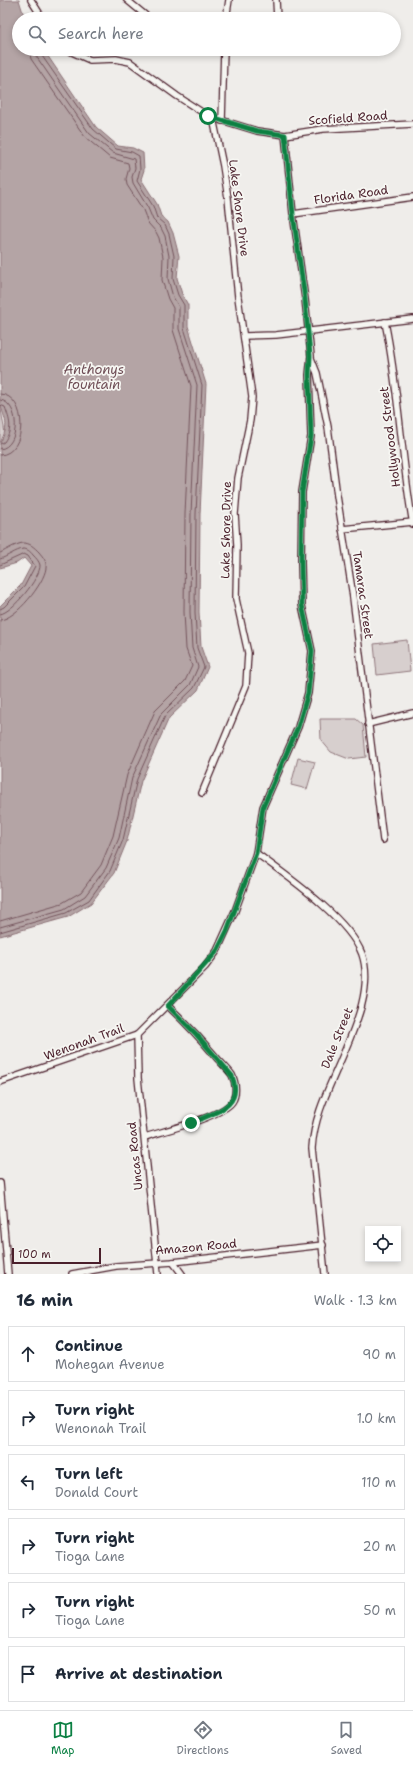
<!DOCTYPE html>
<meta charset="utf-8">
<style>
body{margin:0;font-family:"Shantell Sans",sans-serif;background:#f2f2f3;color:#1f2937}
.controls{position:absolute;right:12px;bottom:12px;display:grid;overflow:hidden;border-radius:0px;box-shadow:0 2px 6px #0003}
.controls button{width:36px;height:36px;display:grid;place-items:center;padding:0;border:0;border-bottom:1px solid #e0e1e3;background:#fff;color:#1f2937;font:20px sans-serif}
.scale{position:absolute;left:12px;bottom:10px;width:89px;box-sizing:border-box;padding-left:4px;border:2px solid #4a1f2b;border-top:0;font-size:11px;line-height:14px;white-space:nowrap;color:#4a1f2b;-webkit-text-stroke:3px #f6f6f2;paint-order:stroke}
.stop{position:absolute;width:12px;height:12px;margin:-9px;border:3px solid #0b8043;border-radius:50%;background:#fff}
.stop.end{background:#0b8043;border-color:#fff;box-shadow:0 1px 4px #0008}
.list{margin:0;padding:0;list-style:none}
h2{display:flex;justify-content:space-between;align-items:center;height:52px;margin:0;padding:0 16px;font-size:17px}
h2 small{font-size:13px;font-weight:400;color:#747a83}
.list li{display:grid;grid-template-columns:26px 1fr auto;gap:12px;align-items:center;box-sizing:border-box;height:56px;margin:0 8px 8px;padding:0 8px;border:1px solid #e0e1e3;border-radius:0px}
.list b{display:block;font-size:15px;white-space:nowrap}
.list p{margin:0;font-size:13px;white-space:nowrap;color:#747a83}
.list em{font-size:13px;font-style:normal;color:#747a83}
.icon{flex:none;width:22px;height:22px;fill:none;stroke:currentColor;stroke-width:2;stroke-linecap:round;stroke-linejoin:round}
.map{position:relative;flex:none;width:413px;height:1274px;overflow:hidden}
.search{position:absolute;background:#fff;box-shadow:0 2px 6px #0003;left:12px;right:12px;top:12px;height:44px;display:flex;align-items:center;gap:10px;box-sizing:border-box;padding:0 14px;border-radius:22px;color:#747a83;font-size:15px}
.sheet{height:436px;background:#fff}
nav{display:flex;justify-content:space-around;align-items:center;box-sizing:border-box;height:56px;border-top:1px solid #e0e1e3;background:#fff;font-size:11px;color:#747a83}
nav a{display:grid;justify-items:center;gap:2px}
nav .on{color:#0b8043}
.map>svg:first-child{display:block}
</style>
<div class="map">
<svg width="413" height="1274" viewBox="0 0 413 1274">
<rect width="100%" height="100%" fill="#efedea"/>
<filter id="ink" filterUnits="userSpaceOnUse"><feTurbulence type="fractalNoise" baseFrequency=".025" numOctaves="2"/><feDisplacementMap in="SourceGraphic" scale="8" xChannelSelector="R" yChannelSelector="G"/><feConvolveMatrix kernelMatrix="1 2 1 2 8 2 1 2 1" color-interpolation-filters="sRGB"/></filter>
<g filter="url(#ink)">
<!-- green -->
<g fill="#d7cfce" stroke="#90777c">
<path d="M0,403l5,31 -5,9z"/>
<path d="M407,640l3,31 -33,4 -3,-31z"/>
<path d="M320,719h36l7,6 3,32 -17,2 -18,-7 -10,-12z"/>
<path d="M298,758l17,4 -8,27 -16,-4z"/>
</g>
<!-- water -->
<path fill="#b4a4a5" stroke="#8a6f74" d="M0,0h19l6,19h-6v30h24l53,78 22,19 15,2 10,5 1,17 -3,9 16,25 4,12 7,6 5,11 6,23 -2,22 5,16 6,11v21l18,58 -6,130 -1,98 2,35 7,20 -10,23 -29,28 -28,63 -14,60 -13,32 -23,30 -23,14 -68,19v-330l21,-21 10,-19 -7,-8 -7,5 -17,5v-125c10,-19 5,-22 0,-40z"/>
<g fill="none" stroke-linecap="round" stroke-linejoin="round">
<!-- shore -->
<g stroke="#74545c" stroke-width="1">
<path d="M0,394c28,1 28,60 0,61"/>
<path d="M0,400c20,2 21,47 0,49"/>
<path d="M0,405l5,2c5,14 8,22 -1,35l-4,2"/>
<path d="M0,553c7,-3 15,-9 23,-10 7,0 11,4 16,9 4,5 8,9 7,16 -2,16 -30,51 -46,52"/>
<path d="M0,559c7,-2 16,-9 23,-10 4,0 7,2 10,6 3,3 6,6 7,10 1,12 -28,48 -40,49"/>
<path d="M0,565l24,-11 4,2 7,10 -11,21 -20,20 -4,2"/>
<path d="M0,921l62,-18 19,-11 20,-27 12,-29 14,-61 28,-64 30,-30 7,-15 -6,-17 -2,-37 1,-98 6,-128 -18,-56v-22l-5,-9 -6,-19 1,-23 -4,-19 -3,-6 -8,-9 -5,-13 -16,-25 -1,-6 3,-11 -1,-5 -18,-5 -25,-21 -54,-78 -2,-10"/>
<path d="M0,927l64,-18 21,-13 21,-28 13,-30 13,-60 29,-64 29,-29 8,-18 -6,-19 -2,-36 1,-98 6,-129 -18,-56v-22l-6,-10 -5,-18 1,-23 -4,-20 -4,-8 -8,-8 -5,-12 -15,-25 -1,-6 3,-9 -1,-9 -21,-6 -24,-20 -53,-77 -1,-7"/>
<path d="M0,932l66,-19 23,-13 21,-29 13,-31 14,-61 28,-63 29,-28 10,-21 -7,-19 -2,-36 1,-98 6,-129 -18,-57v-23l-6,-10 -5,-16 1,-23 -5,-22 -4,-9 -8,-7 -4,-12 -16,-25 3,-12 -1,-13 -7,-4 -16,-3 -23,-20 -53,-76v-4"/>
</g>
<defs>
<g id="street">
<path d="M31,0l12,19"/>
<path d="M127,0l23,19"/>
<path d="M276,0l1,19"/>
<path d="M226,19l3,-19"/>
<path d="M68,49l4,3 18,8 26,-1 14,3 47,34 31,20 49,15 28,4 38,-6 90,-5"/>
<path d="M222,121l2,-72"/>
<path d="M293,214l120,-17"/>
<path d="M385,322c14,67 16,136 28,202"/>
<path d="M244,336l32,-1 137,-16"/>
<path d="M311,358l6,15 11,54 9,69 15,94 31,250"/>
<path d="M342,529l71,-7"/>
<path d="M368,724l45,-11"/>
<path d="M202,793l44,-107 2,-33 -12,-54 1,-54 -2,-31 3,-36 12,-58 2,-23 -14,-100 -10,-99 -5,-32 -10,-48"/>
<path d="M256,853c31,23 93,66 106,101 12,35 -9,77 -22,108 -12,28 -26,55 -28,86l13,126"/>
<path d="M137,1035l1,43 20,196"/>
<path d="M0,1082l137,-47 68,-68 12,-16 18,-40 21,-58 7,-46 35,-80 10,-34 4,-42 -10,-46 -1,-42 1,-71 9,-56 -2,-61 2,-19 -6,-57 -12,-85 -8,-79"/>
<path d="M145,1137c19,-6 76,-20 87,-35 5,-7 4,-19 0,-27 -4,-6 -11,-12 -16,-18 -15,-18 -31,-35 -48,-51"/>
<path d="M0,1183l8,91"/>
<path d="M173,1262l9,12"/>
<path d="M72,1274l44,-8 57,-4 150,-17"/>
</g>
</defs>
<!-- street casing -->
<use href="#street" stroke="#4a1f2b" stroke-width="8"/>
<!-- street -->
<use href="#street" stroke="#f6f6f2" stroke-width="5.5"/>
</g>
</g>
<g fill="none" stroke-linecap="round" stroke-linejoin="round" filter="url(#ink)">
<!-- route -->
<path stroke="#0b8043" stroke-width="5" d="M191,1123c22,-10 53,-15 41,-47l-36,-42 -28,-28 49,-55 10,-20 29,-78 7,-46 35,-80 10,-34 4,-42 -10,-46 -1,-42 1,-71 9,-56 -2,-61 1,-19 -5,-57 -12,-85 -8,-79 -28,-4 -49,-15"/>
</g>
<g text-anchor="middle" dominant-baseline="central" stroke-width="3.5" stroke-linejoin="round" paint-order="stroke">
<!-- street labels -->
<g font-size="12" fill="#4a1f2b" stroke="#f6f6f2">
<text transform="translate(348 118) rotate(-4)">Scofield Road</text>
<text transform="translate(351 195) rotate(-8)">Florida Road</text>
<text transform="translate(239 208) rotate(83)">Lake Shore Drive</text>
<text transform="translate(390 437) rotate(-97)">Hollywood Street</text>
<text transform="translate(226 530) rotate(-89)">Lake Shore Drive</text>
<text transform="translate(363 595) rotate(82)">Tamarac Street</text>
<text transform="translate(337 1038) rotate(-68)">Dale Street</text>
<text transform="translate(84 1042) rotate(-20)">Wenonah Trail</text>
<text transform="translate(135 1156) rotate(-96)">Uncas Road</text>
<text transform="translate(196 1247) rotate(-5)">Amazon Road</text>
</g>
<!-- water labels -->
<g font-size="13" font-style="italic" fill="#6f4e56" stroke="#f6f6f2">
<text x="94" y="369">Anthonys<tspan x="94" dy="15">fountain</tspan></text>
</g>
</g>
</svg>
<div class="controls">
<button><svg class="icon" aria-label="locate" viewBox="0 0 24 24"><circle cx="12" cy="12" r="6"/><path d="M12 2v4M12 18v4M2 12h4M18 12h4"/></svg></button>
</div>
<div class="scale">100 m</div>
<div class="stop" style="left:208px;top:116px"></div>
<div class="stop end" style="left:191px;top:1123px"></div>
<div class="search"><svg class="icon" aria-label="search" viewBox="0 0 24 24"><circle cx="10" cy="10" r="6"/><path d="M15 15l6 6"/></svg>Search here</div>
</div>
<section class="sheet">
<h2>16 min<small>Walk · 1.3 km</small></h2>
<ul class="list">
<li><svg class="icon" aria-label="ahead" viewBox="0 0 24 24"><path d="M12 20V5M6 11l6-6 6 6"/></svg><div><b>Continue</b><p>Mohegan Avenue</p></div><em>90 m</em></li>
<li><svg class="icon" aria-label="right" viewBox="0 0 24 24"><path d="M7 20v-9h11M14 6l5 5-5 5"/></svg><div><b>Turn right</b><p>Wenonah Trail</p></div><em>1.0 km</em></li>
<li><svg class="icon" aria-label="left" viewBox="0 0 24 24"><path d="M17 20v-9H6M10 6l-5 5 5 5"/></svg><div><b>Turn left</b><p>Donald Court</p></div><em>110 m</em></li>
<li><svg class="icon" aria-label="right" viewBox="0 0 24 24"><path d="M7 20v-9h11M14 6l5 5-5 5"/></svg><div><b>Turn right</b><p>Tioga Lane</p></div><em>20 m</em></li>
<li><svg class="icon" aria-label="right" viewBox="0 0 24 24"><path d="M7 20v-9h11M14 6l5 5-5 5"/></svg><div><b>Turn right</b><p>Tioga Lane</p></div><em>50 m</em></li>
<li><svg class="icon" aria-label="arrive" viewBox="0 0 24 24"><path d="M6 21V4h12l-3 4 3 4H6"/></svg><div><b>Arrive at destination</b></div></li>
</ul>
</section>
<nav>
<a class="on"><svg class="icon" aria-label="map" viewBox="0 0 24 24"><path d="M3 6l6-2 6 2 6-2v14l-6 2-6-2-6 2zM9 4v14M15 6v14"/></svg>Map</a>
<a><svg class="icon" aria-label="directions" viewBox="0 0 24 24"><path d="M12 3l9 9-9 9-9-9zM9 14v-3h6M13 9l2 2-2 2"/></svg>Directions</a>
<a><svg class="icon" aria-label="saved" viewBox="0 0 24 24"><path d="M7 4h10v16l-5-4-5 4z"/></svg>Saved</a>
</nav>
